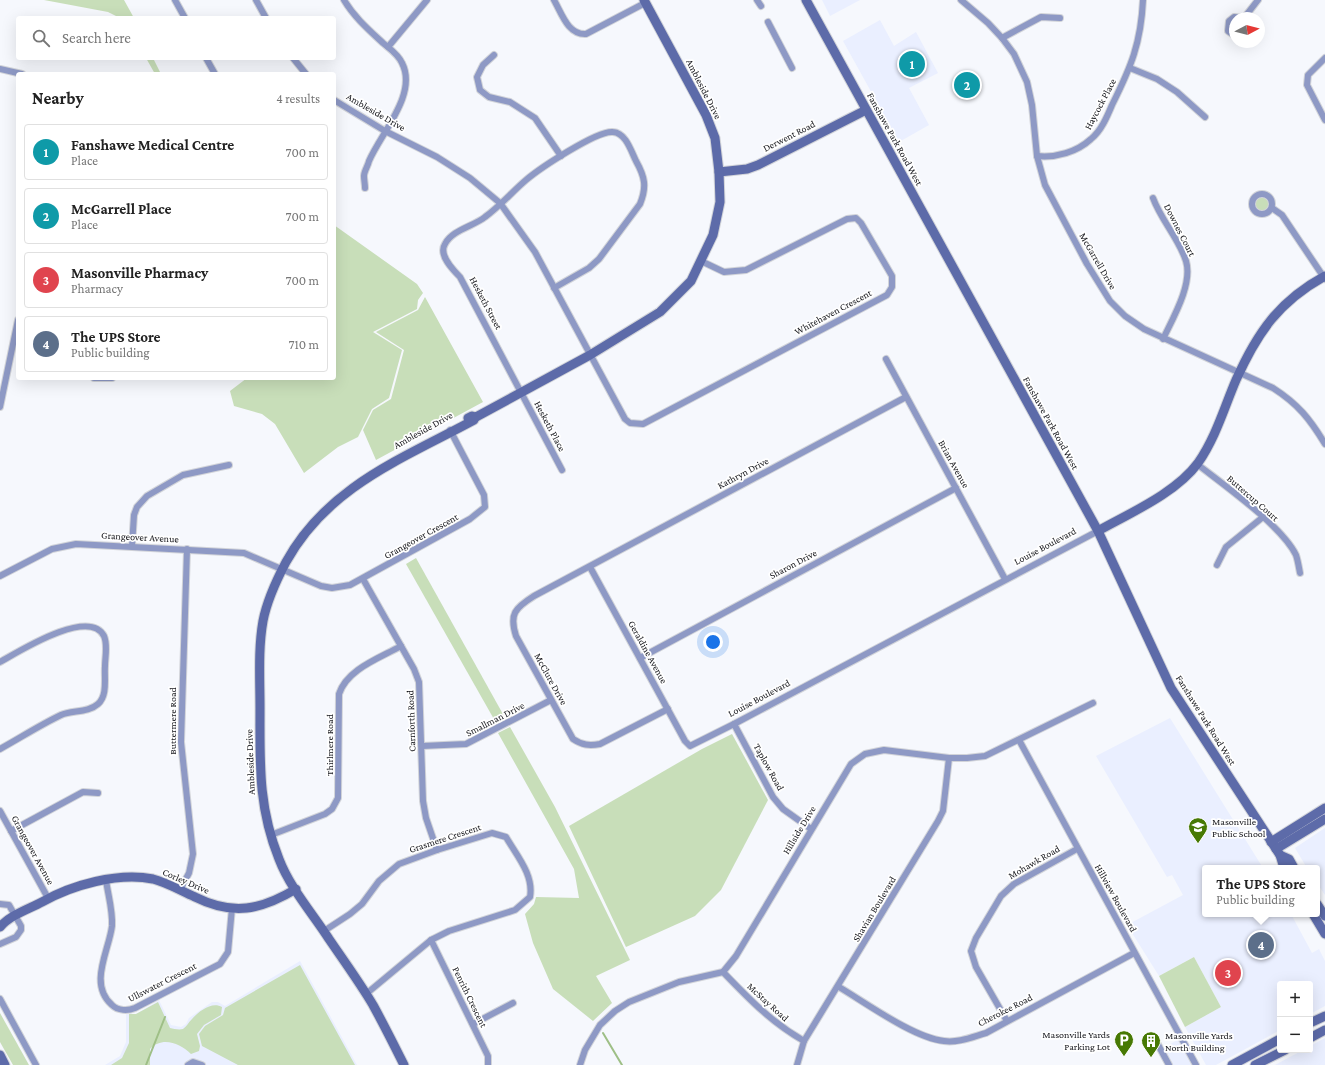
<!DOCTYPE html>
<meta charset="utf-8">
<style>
body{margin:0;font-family:"Crimson Pro",serif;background:#f6f6f6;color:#222}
.controls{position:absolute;right:12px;bottom:12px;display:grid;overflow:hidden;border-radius:4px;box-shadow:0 4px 16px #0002}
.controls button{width:36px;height:36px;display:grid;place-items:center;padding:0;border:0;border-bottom:1px solid #e0e0e0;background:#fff;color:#222;font:20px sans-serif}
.compass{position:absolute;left:1229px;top:12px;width:36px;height:36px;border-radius:50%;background:#fff;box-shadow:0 4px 16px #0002;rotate:83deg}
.you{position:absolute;left:713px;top:642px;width:14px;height:14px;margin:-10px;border:3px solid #fff;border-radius:50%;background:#1a73e8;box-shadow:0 0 0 6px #1a73e833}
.badge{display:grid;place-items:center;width:26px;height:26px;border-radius:50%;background:#477904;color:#fff;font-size:13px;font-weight:700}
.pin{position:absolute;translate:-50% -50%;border:2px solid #fff;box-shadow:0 1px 4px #0006}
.popup{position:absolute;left:1202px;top:865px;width:118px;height:52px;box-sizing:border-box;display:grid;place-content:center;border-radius:4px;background:#fff;filter:drop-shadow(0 1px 3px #0005);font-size:13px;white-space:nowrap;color:#767676}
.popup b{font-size:15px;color:#222}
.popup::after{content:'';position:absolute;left:50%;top:100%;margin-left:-8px;border:8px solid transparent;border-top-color:#fff}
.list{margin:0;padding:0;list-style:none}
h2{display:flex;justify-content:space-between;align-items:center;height:52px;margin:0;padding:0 16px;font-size:17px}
h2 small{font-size:13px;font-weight:400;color:#767676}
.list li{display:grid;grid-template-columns:26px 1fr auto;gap:12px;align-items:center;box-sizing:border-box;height:56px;margin:0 8px 8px;padding:0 8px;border:1px solid #e0e0e0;border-radius:4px}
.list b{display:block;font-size:15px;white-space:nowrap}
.list p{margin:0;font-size:13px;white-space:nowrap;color:#767676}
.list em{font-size:13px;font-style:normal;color:#767676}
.icon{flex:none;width:22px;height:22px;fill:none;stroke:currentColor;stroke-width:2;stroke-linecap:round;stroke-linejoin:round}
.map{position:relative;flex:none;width:1325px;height:1065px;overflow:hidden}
.search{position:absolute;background:#fff;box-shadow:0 4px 16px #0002;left:16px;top:16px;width:320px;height:44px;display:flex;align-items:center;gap:10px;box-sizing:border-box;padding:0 14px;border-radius:4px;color:#767676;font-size:15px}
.panel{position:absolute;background:#fff;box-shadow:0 4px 16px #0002;left:16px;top:72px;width:320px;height:308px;border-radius:4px}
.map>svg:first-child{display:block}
</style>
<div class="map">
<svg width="1325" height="1065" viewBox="0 0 1325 1065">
<rect width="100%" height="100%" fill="#f6f8fd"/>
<!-- built -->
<g fill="#eaefff">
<path d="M822,0h38l-30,16z"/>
<path d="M880,20l14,26 22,-14 22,41 -29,15 20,37 -30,17 -56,-101z"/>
<path d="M1170,718l93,150h-58v46h86l21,39 7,-4 6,12v45l-15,8v-30h-30v46l-64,35h-10l-21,-38 36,-20 -27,-50 -35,19 -32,-51 56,-30 -11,-20 -5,2 -71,-121z"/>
<path d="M1325,828v67l-8,-12v-15h-10l-12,-20z"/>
<path d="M300,961l57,104h-252l15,-9 6,-14v-28h10l23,-14 12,25 10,2 5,-3 3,-6 23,-16h6l7,4z"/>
<path d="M1325,1038v27h-50l28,-15h7v-4z"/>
<path d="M1179,1039l15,26h-23l-9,-16z"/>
</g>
<!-- green -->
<g fill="#c8deb9">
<path d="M44,0h80l10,18h-14l-12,-6z"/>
<path d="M146,58h7l8,16h-6z"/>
<circle cx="1262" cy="204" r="7"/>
<path d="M334,225l83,59 6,9 -5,7 -1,9 -44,23 29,18 -13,48 -17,11 -14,28 -20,10 -34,26 -29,-49 -13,-10 -28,-8 -4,-15 17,-13h87z"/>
<path d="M425,297l58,105 -107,58 -13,-30 10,-20 18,-11 13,-49 -28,-18 42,-22z"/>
<path d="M416,558l88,158 -9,5 -89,-157z"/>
<path d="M510,727l45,80 75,153 -34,16 16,27 -19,18 -40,-32 -20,-46 -8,-29 9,-10 2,-7 43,1 -5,-29 -76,-136z"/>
<path d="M732,734l36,66 -47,90 -26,26 -69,31 -57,-121 133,-77z"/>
<path d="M1194,957l27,50 -36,20 -26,-51z"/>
<path d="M300,965l55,100h-117l-36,-19 -3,-12 6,-8 18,-11 2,-7z"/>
<path d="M158,1002l12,26c4,1 9,2 13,1 4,-3 5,-6 9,-10 7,-8 20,-18 30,-12l-1,8 -17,10 -7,9 3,12 -1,5 -8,3c-11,-11 -29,-18 -41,-5v16h-39l11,-7 7,-15v-29h7z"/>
<path d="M0,1013l29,52h-16l-13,-23z"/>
</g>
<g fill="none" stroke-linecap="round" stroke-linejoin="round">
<!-- stream -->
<g stroke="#9ebf86" stroke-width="2">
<path d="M603,1033l19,32"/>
<path d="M146,1065l19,-48"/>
</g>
<defs>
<g id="street">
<path d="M175,0l10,18"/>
<path d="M256,0l10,18"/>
<path d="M344,0c10,17 25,30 39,43 7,6 15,11 19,20 16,31 -21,70 -33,98 -1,5 -5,10 -5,15 0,4 1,8 1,12"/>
<path d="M554,0c8,14 14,35 32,34l59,-31"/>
<path d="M757,0l4,6"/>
<path d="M961,0l27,23 14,15 12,16 13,28 5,23 5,51 8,29 42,79 23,37 15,15 19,13 129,59c25,16 37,31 52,56"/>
<path d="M1244,18l14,-18"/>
<path d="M768,22l24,46"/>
<path d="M1235,36l-7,-5 1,-10 5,-4 9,1"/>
<path d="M1002,38l39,-21 19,1"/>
<path d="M388,47l39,-47"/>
<path d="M494,55l-11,10 -6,12 3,13 9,7 21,5 25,16 26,38"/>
<path d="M206,58l9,16"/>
<path d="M293,58l13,16"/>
<path d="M1325,58l-17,17 -1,10 18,35"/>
<path d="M1130,68l27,11 20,13 28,25"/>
<path d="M0,69l22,5"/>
<path d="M334,100l51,31 52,26 33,21 30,25 35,49 90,167 5,4 13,1 244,-129 5,-8v-11l-31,-53 -5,-5 -9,1 -101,51 -22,2 -23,-11"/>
<path d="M1037,156c19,2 40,-4 54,-17 10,-8 16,-22 21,-34 19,-38 29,-62 31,-105"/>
<circle cx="1262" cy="204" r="10"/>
<path d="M1153,198c8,22 26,41 33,63 7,23 -13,57 -23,78"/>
<path d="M1272,208l10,7 43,64"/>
<path d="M554,288l35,-20 10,-9 41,-55c7,-17 5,-27 -4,-43 -5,-10 -10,-28 -23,-29 -16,-2 -74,37 -87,48 -14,12 -26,26 -41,37 -11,9 -33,13 -40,27 -7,11 8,26 15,33l102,193"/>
<path d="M886,359l119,220"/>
<path d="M94,378h18"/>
<path d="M0,407l18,-87"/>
<path d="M1197,464c27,21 85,62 99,91 2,6 3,13 4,18"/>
<path d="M132,546l2,-31 3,-8 10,-11 36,-21 46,-10"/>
<path d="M1217,565l9,-18 37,-30"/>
<path d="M590,567l95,174 5,5 44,-22 364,-193"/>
<path d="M0,576l52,-27 24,-5 168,9 77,33 11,2 18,-3 120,-66 15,-12 -1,-12 -34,-65"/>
<path d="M363,579l51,90 5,13 4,119 3,17 11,32"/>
<path d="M640,658l316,-170"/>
<path d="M0,662c18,-10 89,-55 104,-26 4,9 1,21 1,30 -1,12 3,29 -7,38 -10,9 -26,6 -37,11 -21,10 -41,23 -61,34"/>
<path d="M668,709l-68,35c-11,2 -18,1 -27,-5l-57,-103c-7,-22 -1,-28 18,-40l372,-199"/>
<path d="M734,724l39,73 10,12 28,20"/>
<path d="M1019,740l177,325"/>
<path d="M422,746l44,-2 85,-44"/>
<path d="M0,811l48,87"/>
<path d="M11,831l72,-39 15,1"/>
<path d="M271,835l54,-21 7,-5 6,-11 1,-104c8,-25 41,-36 62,-48"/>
<path d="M106,880c2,15 7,31 6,46 -3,25 -24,58 0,79 6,6 16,6 23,3l85,-44 8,-12 4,-44"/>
<path d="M180,890l9,-17 4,-19 -12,-112 6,-193"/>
<path d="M0,904l9,1 12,21v4l-5,7 -16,7"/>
<path d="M324,931l26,-17 12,-10 17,-23 20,-17 38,-14 55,-17 14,4c11,19 28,38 24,60l-15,13 -66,21 -18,9 -65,54"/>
<path d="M431,940l57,116v9"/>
<path d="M723,972c27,28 48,50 81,69"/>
<path d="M839,987c27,16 75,51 105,54 14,2 28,-4 42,-8l148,-80"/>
<path d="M0,999l36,66"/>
<path d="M1007,1021l-31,-54 -5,-16 5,-13 25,-42 13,-12 63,-35"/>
<path d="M473,1024l40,-21"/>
<path d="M1156,1041l13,24"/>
<path d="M188,1065l5,-3 9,3"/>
<path d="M580,1065l5,-15 15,-25 15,-14 14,-9 50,-20 44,-10 13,-16 115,-192 14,-10 19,-4 65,8h18l18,-2 108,-53"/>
<path d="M797,1065l7,-24 134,-220 5,-10 6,-53"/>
</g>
<g id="secondary">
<path d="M806,0l292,531 73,157 109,167 4,13"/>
<path d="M719,172l28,-3 11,-4 108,-55"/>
<path d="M468,418l4,-2 4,1 114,-62 70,-43 31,-31 22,-46 7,-33 -1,-30 -4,-34 -9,-23 -62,-115"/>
<path d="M1098,531c32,-18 78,-38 100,-68 18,-26 26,-55 38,-83 21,-47 43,-79 89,-104"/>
<path d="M1271,842l54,-34"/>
<path d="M1276,849l49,-30"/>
<path d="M1280,855l9,4 5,9"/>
<path d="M1317,904l8,12"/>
<path d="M1313,914l12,20"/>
<path d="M0,927c10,-12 29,-18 42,-25 30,-17 76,-30 111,-23 15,4 28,12 42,18 38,19 66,13 101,-8"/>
<path d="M1310,1023l15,-7"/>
<path d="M1310,1038l15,-8"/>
<path d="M0,1055l5,10"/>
<path d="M404,1065c-10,-20 -20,-40 -31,-60 -13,-22 -29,-44 -44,-66 -16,-25 -39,-51 -50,-80 -21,-52 -19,-96 -19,-151 0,-29 -2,-59 3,-87 4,-21 13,-40 23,-59 42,-76 116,-103 188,-142"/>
<path d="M1232,1065l48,-26"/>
<path d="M1255,1065l30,-15"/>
</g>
</defs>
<!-- street casing -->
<use href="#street" stroke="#d2d4d9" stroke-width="8"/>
<!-- secondary casing -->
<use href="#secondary" stroke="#d2d4d9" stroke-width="11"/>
<!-- street -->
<use href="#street" stroke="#8e99c5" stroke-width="6"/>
<!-- secondary -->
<use href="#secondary" stroke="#5d6ba9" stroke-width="9"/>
</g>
<!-- icons -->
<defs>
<symbol id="school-pin" viewBox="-11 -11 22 30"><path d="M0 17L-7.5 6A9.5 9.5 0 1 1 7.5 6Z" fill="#477904" stroke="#fff"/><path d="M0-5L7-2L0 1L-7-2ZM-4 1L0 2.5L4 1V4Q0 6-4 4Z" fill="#fff"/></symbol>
<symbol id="parking-pin" viewBox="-11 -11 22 30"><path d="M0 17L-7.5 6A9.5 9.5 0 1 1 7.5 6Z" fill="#477904" stroke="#fff"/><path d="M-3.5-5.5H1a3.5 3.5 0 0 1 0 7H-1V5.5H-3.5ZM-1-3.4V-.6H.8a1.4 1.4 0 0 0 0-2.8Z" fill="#fff"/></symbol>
<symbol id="building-pin" viewBox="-11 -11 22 30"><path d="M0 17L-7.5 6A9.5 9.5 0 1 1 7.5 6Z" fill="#477904" stroke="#fff"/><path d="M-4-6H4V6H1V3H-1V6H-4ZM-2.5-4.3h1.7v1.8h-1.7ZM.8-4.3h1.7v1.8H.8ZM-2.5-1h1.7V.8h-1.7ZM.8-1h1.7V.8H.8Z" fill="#fff"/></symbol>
</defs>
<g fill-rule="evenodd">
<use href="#school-pin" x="1187" y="816" width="22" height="30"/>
<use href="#parking-pin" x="1113" y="1029" width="22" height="30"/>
<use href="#building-pin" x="1140" y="1030" width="22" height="30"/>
</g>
<g text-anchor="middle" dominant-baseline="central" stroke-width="3.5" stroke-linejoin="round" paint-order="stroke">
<!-- street labels -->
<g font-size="10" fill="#16171c" stroke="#fff">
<text transform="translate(704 89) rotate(63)">Ambleside Drive</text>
<text transform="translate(1100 104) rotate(-62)">Haycock Place</text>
<text transform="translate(376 112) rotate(30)">Ambleside Drive</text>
<text transform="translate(789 136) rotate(-27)">Derwent Road</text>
<text transform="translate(895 139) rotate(61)">Fanshawe Park Road West</text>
<text transform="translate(1180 230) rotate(63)">Downes Court</text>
<text transform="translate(1098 261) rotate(60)">McGarrell Drive</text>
<text transform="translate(486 303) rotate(62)">Hesketh Street</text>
<text transform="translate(833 312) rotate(-28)">Whitehaven Crescent</text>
<text transform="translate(1051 423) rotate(61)">Fanshawe Park Road West</text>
<text transform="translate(550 426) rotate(62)">Hesketh Place</text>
<text transform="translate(423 430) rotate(-29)">Ambleside Drive</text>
<text transform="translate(954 464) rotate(61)">Brian Avenue</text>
<text transform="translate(743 473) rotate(-28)">Kathryn Drive</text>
<text transform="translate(1253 498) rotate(41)">Buttercup Court</text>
<text transform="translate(421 536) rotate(-29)">Grangeover Crescent</text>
<text transform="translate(140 537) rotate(3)">Grangeover Avenue</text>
<text transform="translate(1045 546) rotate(-28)">Louise Boulevard</text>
<text transform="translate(793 564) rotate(-28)">Sharon Drive</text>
<text transform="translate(648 652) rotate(61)">Geraldine Avenue</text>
<text transform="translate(551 679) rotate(61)">McClure Drive</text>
<text transform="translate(759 698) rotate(-28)">Louise Boulevard</text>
<text transform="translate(495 719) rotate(-27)">Smallman Drive</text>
<text transform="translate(1206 720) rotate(58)">Fanshawe Park Road West</text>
<text transform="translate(172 721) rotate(-90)">Buttermere Road</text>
<text transform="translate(411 721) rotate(-92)">Carnforth Road</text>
<text transform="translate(329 745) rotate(-90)">Thirlmere Road</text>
<text transform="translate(250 762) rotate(-92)">Ambleside Drive</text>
<text transform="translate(769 767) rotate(61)">Taplow Road</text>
<text transform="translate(799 830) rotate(-59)">Hillside Drive</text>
<text transform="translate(445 838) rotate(-18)">Grasmere Crescent</text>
<text transform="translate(33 850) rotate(61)">Grangeover Avenue</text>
<text transform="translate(1034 862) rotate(-30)">Mohawk Road</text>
<text transform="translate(186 881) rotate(23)">Corley Drive</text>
<text transform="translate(1116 898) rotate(61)">Hillview Boulevard</text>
<text transform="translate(874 909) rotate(-59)">Shavian Boulevard</text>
<text transform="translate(162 982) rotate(-27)">Ullswater Crescent</text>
<text transform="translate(470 997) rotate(64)">Penrith Crescent</text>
<text transform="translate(768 1002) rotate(42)">McStay Road</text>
<text transform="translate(1005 1010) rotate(-27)">Cherokee Road</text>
</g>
<!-- poi labels -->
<g font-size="10" fill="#16171c" stroke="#fff" text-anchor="start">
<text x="1212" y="821">Masonville<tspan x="1212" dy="12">Public School</tspan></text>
<text x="1110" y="1034" text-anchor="end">Masonville Yards<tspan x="1110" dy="12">Parking Lot</tspan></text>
<text x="1165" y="1035">Masonville Yards<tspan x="1165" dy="12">North Building</tspan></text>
</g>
</g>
</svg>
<div class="controls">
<button>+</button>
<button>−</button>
</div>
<svg class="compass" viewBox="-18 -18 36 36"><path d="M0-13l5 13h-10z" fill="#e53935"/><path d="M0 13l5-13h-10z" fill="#767676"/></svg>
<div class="you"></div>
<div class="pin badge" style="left:912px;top:64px;background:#0f9aa8">1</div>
<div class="pin badge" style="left:967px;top:85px;background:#0f9aa8">2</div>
<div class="pin badge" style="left:1228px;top:973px;background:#e0444e">3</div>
<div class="pin badge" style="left:1261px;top:945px;background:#5c6f8a">4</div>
<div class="popup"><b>The UPS Store</b>Public building</div>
<div class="search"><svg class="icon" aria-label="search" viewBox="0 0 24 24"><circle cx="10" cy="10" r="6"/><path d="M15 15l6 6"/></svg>Search here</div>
<section class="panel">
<h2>Nearby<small>4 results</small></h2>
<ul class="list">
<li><span class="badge" style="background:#0f9aa8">1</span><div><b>Fanshawe Medical Centre</b><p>Place</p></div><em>700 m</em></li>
<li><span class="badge" style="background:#0f9aa8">2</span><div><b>McGarrell Place</b><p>Place</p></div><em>700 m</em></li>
<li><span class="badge" style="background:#e0444e">3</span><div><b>Masonville Pharmacy</b><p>Pharmacy</p></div><em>700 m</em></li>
<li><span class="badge" style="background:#5c6f8a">4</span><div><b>The UPS Store</b><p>Public building</p></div><em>710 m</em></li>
</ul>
</section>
</div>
